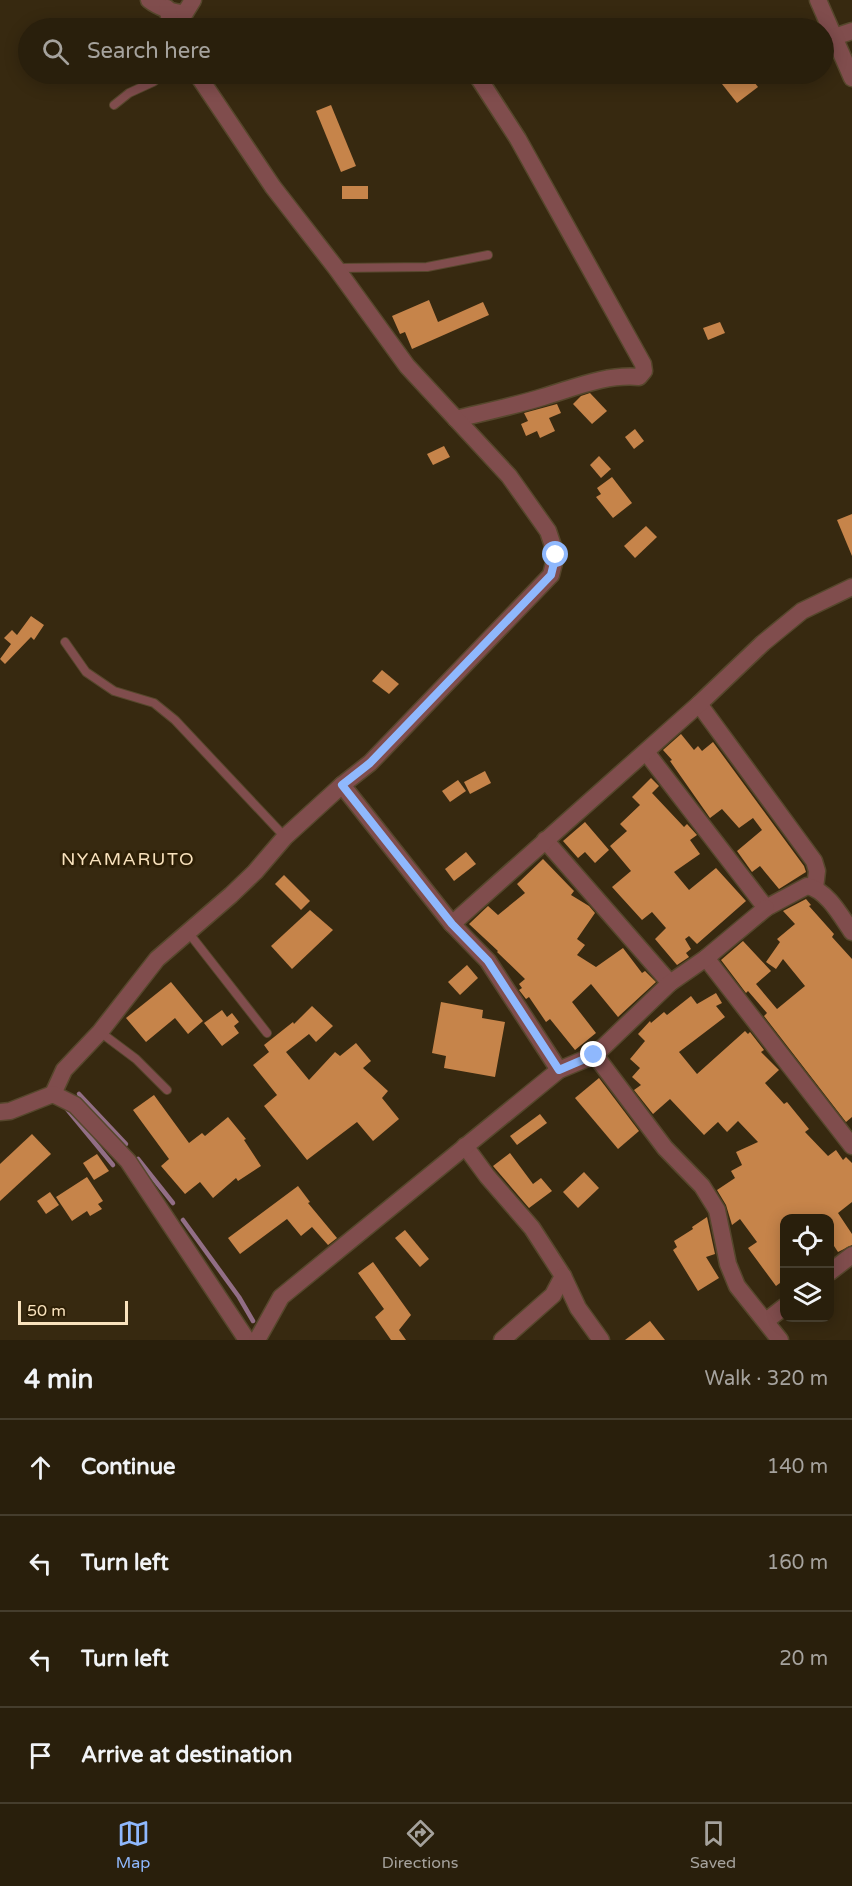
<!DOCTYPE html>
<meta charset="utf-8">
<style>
body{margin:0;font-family:"Varela Round",sans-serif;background:#352c1a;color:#f1f3f6}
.controls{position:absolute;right:18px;bottom:18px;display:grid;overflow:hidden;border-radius:12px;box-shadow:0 3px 15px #0003}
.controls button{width:54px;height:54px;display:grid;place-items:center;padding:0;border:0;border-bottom:2px solid #453d2d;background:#291f0c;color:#f1f3f6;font:30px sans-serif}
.scale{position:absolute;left:18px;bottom:15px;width:110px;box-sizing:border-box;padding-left:6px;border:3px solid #f9e2bd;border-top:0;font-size:16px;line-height:21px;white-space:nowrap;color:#f9e2bd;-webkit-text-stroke:4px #2d1f06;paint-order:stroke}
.stop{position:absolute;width:18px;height:18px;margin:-14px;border:4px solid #8fb8fd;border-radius:50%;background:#fff}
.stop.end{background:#8fb8fd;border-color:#fff;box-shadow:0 2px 6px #0008}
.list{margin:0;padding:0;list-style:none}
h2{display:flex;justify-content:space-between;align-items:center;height:78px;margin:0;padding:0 24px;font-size:26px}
h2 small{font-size:20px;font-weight:400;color:#a5a29d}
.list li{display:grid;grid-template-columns:39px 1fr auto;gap:18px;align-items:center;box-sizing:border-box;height:96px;padding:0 24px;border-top:2px solid #453d2d}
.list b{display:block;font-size:22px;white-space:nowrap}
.list em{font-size:20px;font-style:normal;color:#a5a29d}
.icon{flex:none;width:33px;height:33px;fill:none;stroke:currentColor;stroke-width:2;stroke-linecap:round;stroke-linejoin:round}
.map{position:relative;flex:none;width:852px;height:1340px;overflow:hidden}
.search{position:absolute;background:#291f0c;box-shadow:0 3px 15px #0003;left:18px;right:18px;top:18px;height:66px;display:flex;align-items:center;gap:15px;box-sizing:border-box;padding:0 21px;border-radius:33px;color:#a5a29d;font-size:22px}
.sheet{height:462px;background:#291f0c}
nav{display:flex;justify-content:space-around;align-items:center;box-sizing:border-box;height:84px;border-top:2px solid #453d2d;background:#291f0c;font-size:16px;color:#a5a29d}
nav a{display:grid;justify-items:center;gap:3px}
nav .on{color:#8fb8fd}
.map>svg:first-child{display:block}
</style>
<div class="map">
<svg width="852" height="1340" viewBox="0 0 852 1340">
<rect width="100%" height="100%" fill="#372910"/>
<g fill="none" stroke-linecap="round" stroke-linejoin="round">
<!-- stream -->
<g stroke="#926e86" stroke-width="4.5">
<path d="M79,1094l47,50"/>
<path d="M66,1108l47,57"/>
<path d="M138,1159l35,44"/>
<path d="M183,1220l56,77 14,24"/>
</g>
</g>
<!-- building -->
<g fill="#c6844a">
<path d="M737,74h11l10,13 -21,16 -15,-19z"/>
<path d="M331,105l25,61 -15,6 -25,-61z"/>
<rect x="342" y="186" width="26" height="13"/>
<path d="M429,300l9,22 45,-20 6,13 -77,34 -7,-17 -5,2 -8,-18z"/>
<path d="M720,322l5,11 -17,7 -5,-12z"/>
<path d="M590,393l17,18 -15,13 -19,-20 8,-8z"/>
<path d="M557,404l4,9 -12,5 6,13 -15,7 -3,-7 -11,5 -5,-12 7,-3 -4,-8z"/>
<path d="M635,429l9,12 -10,8 -9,-12z"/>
<path d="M444,446l6,11 -17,8 -6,-11z"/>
<path d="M599,456l12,13 -10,9 -11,-13z"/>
<path d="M612,477l20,26 -19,15 -17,-21 5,-3 -4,-6z"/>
<path d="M852,514v42l-15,-36z"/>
<path d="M646,526l11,11 -22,21 -11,-12z"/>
<path d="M31,616l13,9 -10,15 -3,-3 -26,27 -5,-5 11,-15 -7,-6 8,-8 5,5z"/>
<path d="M382,670l17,14 -10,10 -17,-13z"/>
<path d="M681,734l13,16 4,-4 4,5 11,-9 91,124 2,6 -27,17 -19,-23 -8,6 -15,-21 25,-21 -9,-12 -14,10 -17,-19 -12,9 -40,-57 2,-1 -9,-10z"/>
<path d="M485,771l6,12 -21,11 -6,-12z"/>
<path d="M651,778l8,8 -7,7 32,34 3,-3 10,11 -7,5 10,14 -26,18 15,18 27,-22 30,33 -49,43 -8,-8 -4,3 6,10 -5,4 3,4 -12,8 -22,-26 11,-11 -14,-16 -10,8 -30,-33 19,-16 -21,-25 17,-15 -7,-7 20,-19 -8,-8z"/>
<path d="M458,780l8,11 -16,11 -8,-11z"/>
<path d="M585,822l24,28 -14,13 -10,-11 -7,6 -15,-17z"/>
<path d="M466,852l10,12 -22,17 -9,-12z"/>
<path d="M543,859l31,32 -3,4 18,11 6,7 -18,26 8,6 -8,10 19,12 27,-19 19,25 3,-2 11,11 -38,35 -27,-33 -19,18 24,31 -21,17 -25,-31 -4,3 -17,-25 -3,2 -7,-9 3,-2 -3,-4 6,-5 -28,-27 1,-1 -29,-27 19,-18 10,9 27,-22 -8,-9z"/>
<path d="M284,875l26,26 -9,9 -26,-26z"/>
<path d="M806,899l5,6 -2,1 25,28 -2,3 20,22v158l-6,5 -82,-106 3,-3 -19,-22 -2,2 -25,-33 22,-19 28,30 -15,13 21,25 28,-23 -22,-27 -7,10 -10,-7 14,-20 -3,-3 18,-15 -12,-13z"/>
<path d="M310,910l23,20 -41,39 -21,-23z"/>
<path d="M467,965l11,13 -18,17 -12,-13z"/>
<path d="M171,982l32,39 -15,13 -13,-16 -29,24 -20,-24z"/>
<path d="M716,993l6,10 -6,3 9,11 -46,35 18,22 48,-43 3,3 2,-2 14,18 -3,2 18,18 -14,13 19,21 3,-2 22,27 -4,3 23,24 8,-6 7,10 3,-3 6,6v39l-14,11 14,21v11l-14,7 -8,-12v-22h-46v62l-8,6 -28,-38 9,-6 -17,-23 -8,6 -6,-20 -9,-15 18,-12 -4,-7 11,-6 -6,-13 22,-10 -20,-21 -11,11 -9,-10 -14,13 -34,-36 -17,15 -19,-24 7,-5 -9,-8 8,-9 -10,-9 15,-18 -7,-7 12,-13 1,2 13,-11 3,3 24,-19 6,8z"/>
<path d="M441,1002l42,8 -1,8 23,4 -10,55 -51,-9 2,-12 -14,-3z"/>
<path d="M312,1006l21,20 -17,16 -7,-8 -23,18 23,28 26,-28 5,4 16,-13 15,18 -8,7 25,23 -6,7 17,21 -26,22 -16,-19 -50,38 -43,-54 13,-11 -24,-30 16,-13 -5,-7 29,-23 1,2z"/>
<path d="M222,1010l5,7 5,-4 7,9 -5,4 5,7 -17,13 -18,-23z"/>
<path d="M599,1078l40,53 -21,18 -43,-51z"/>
<path d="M154,1095l35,48 13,-10 3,3 23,-19 18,22 -2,1 17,26 -23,15 -2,-3 -23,20 -13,-16 -15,12 -24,-28 8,-7 -36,-49z"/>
<path d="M540,1114l7,9 -30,22 -7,-9z"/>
<path d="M32,1134l19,20 -51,47v-37z"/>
<path d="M510,1153l23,31 8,-6 11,13 -23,17 -36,-42z"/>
<path d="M97,1154l12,17 -15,9 -11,-17z"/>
<path d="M584,1172l15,16 -21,20 -15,-16z"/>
<path d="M87,1177l16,24 -5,3 4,5 -12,7 -3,-5 -15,10 -16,-24z"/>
<path d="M298,1186l12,16 -2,1 29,35 -9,7 -16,-18 -11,9 -14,-17 -47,35 -12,-16z"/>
<path d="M50,1192l9,13 -13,9 -9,-13z"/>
<path d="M707,1217l8,37 -9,3 13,21 -21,13 -25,-41 4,-3 -3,-6 19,-12 -1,-2z"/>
<path d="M405,1230l24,29 -9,8 -25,-29z"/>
<path d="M373,1262l38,53 -12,15 7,10h-15l-16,-23 9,-8 -26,-36z"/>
<path d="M650,1321l15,19h-40z"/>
</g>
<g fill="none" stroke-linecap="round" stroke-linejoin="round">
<defs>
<g id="lane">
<path d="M114,105l15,-12 24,-11 9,-7 10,-1"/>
<path d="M336,268l91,-1 61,-12"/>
<path d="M65,642l21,30 28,19 40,12 21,17 110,117"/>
<path d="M188,932l79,101"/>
<path d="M100,1032l36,27 31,31"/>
</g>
<g id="street">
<path d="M149,0c9,7 24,13 36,13l8,-13"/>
<path d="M818,0l34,78"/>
<path d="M167,8l5,20"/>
<path d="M834,37l18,-6"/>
<path d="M456,419c29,-7 58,-13 87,-22 31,-9 62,-23 96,-20l5,-6 -1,-7 -125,-225 -42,-65"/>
<path d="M699,704l115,157 3,10 -2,17"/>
<path d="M646,752l120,156 41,-22c20,4 34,30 45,46"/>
<path d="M342,785l110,139"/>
<path d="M545,840l125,143"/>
<path d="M706,958l146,188"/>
<path d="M595,1055l75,-72 36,-25 60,-50"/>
<path d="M559,1070l-71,-109 -36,-37 247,-220 64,-61 39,-32 50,-24"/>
<path d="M53,1094l11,-24 36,-38 57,-73 74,-64 24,-23 30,-35 57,-52 28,-22 181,-188 5,-20 -8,-24 -39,-55 -102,-110 -71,-98 -63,-81 -76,-113"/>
<path d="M0,1112l10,-1 43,-17 22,11 53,56 119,179"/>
<path d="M465,1146l22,30 45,52 31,48 -10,19 -51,45"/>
<path d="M830,1272l22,-17"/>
<path d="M563,1276l15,32 23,32"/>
<path d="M766,1321l18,-14"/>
<path d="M257,1340l24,-43 278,-227 36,-15 70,93 37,38 15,24 11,54 9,22 43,54"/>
</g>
</defs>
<!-- lane casing -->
<use href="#lane" stroke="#56472c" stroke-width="10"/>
<!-- street casing -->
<use href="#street" stroke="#56472c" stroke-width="19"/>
<!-- lane -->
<use href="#lane" stroke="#804d4d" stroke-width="8"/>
<!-- street -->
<use href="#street" stroke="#804d4d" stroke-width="16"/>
</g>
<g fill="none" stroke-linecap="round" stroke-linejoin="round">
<!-- route -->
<path stroke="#8fb8fd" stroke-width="8" d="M556,555l-5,20 -181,188 -28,22 110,139 36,37 71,109 35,-15"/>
</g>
<g text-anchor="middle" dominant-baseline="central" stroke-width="6" stroke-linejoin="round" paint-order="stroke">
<!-- quarter labels -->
<g font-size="18" letter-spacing="1.5" fill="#f9e2bd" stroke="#2d1f06">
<text x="128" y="859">NYAMARUTO</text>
</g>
</g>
</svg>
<div class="controls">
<button><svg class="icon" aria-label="locate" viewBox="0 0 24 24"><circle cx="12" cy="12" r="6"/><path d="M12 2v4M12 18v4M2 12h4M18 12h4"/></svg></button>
<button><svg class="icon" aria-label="layers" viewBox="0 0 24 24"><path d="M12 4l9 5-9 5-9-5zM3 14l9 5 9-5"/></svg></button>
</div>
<div class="scale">50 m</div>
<div class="stop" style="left:556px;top:555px"></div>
<div class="stop end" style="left:594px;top:1055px"></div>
<div class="search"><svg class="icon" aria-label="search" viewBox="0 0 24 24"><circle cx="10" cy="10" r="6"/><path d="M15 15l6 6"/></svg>Search here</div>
</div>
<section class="sheet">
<h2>4 min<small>Walk · 320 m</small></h2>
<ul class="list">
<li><svg class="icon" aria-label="ahead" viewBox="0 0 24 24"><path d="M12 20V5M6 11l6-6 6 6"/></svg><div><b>Continue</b></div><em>140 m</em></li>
<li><svg class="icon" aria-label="left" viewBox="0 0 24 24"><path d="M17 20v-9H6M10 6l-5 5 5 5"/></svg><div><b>Turn left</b></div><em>160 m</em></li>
<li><svg class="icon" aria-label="left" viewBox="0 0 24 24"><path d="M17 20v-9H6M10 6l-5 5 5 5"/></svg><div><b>Turn left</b></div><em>20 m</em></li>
<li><svg class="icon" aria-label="arrive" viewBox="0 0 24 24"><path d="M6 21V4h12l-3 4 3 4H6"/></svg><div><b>Arrive at destination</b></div></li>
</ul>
</section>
<nav>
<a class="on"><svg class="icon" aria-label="map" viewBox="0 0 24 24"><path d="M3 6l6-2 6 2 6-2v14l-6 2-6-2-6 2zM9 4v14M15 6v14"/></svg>Map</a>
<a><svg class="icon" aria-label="directions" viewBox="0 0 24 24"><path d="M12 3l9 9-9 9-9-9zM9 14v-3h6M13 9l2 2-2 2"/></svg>Directions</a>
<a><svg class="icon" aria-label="saved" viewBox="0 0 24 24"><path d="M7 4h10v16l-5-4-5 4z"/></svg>Saved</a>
</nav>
